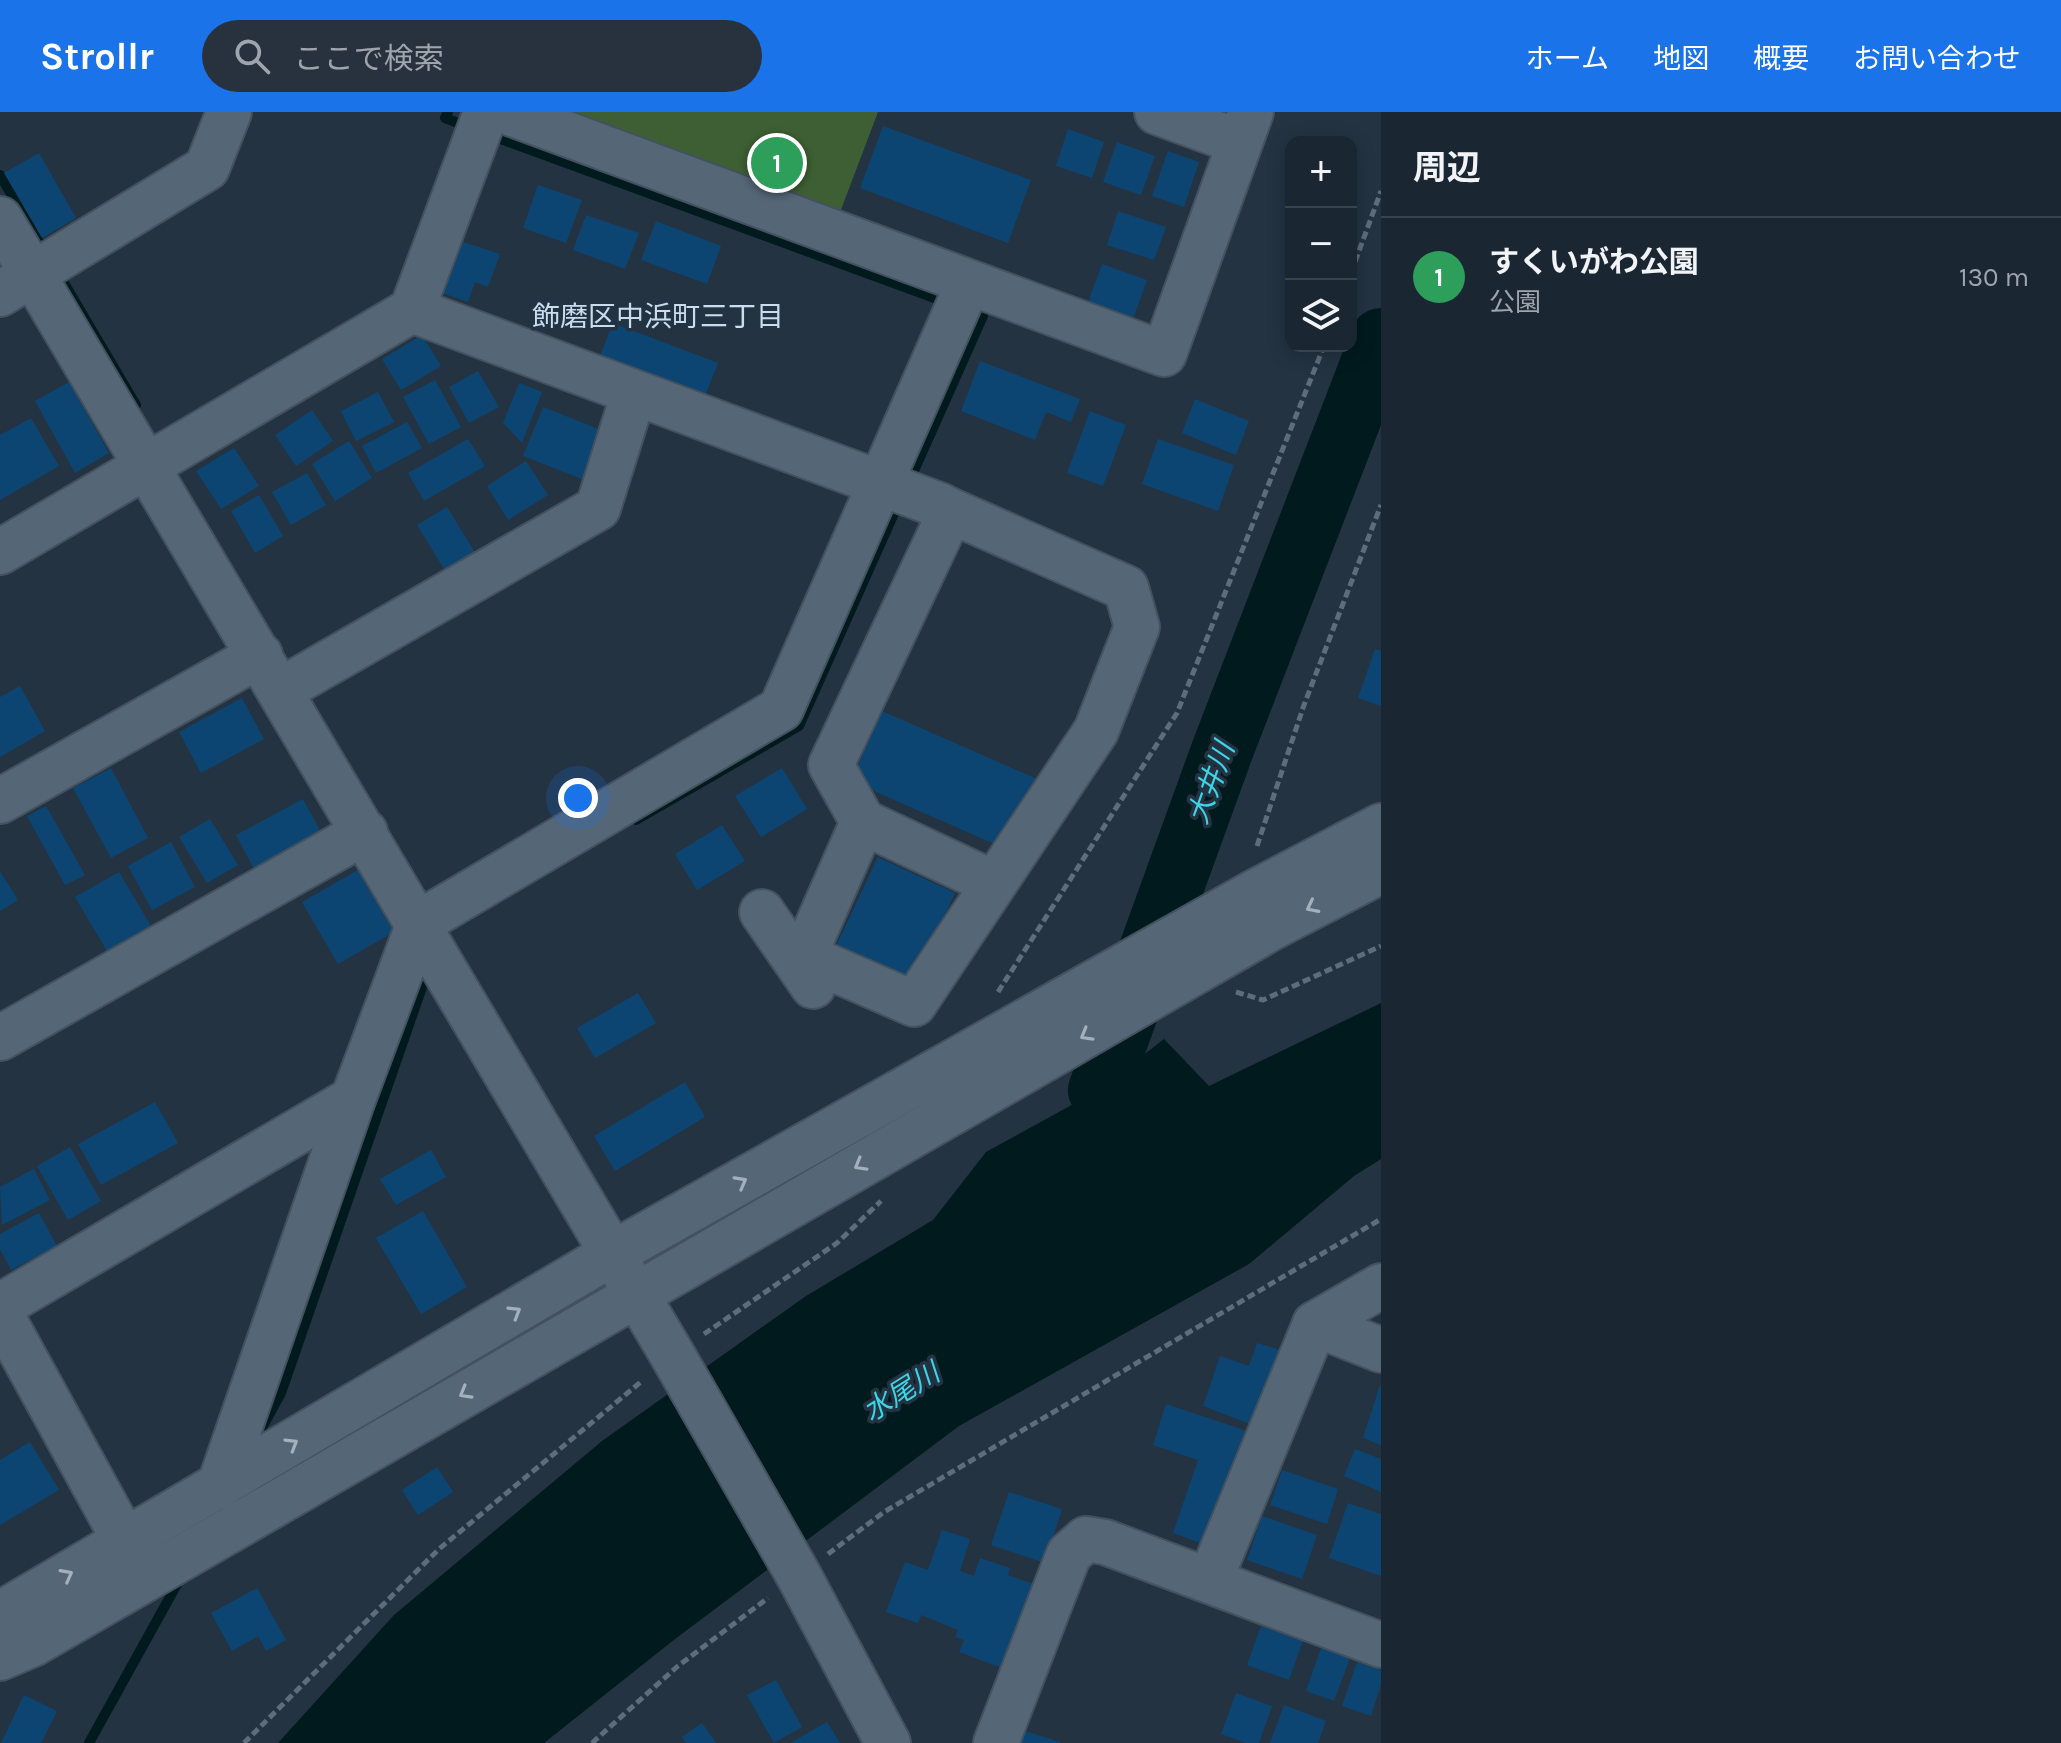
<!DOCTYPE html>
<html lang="ja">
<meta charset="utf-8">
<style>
body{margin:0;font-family:Karla,"Noto Sans JP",sans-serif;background:#27323e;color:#f1f3f6}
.controls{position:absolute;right:24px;top:24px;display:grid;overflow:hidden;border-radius:16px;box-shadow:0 4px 20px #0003}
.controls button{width:72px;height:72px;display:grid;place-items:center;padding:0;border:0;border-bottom:2px solid #38434d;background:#1a2632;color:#f1f3f6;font:40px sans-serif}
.you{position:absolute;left:578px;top:686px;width:28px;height:28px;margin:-20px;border:6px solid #fff;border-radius:50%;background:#1a73e8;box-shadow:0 0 0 12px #1a73e833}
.badge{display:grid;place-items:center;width:52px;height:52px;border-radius:50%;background:#1a73e8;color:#fff;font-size:26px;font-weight:700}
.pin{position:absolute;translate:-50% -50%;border:4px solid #fff;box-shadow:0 2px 8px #0006}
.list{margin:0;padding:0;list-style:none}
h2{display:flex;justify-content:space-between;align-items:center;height:104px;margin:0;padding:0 32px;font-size:34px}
h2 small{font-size:26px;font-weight:400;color:#9fa5ac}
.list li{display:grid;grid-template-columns:52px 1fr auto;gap:24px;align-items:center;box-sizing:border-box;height:120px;padding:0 32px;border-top:2px solid #38434d}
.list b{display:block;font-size:30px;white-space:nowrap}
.list p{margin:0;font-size:26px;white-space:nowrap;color:#9fa5ac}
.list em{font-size:26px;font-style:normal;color:#9fa5ac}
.icon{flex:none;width:44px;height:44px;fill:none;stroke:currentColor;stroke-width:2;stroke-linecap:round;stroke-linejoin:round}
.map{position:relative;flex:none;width:1381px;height:1631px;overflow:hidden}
header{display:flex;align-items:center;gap:48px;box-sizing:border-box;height:112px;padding:0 40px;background:#1a73e8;color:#fff}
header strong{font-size:38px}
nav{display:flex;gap:44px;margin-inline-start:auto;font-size:28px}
.search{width:560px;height:72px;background:#27323e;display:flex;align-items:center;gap:20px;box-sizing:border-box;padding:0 28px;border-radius:44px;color:#9fa5ac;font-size:30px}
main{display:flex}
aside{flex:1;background:#1a2632}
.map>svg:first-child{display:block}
</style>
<header>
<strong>Strollr</strong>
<div class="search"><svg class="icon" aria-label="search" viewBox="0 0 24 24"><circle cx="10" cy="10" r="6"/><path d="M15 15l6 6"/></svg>ここで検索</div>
<nav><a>ホーム</a><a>地図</a><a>概要</a><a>お問い合わせ</a></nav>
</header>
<main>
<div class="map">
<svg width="1381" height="1631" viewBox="0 0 1381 1631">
<rect width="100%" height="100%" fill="#233342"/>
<!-- green -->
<path fill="#3e5f33" d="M551,0h327l-39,103z"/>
<!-- water -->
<path fill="#001a1e" d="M1381,891v156l-27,17 -105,88 -290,162 -284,213 -131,104h-266l116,-128 208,-174 204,-145 127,-76 53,-68 113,-62 65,-51 45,47z"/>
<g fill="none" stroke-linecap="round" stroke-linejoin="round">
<!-- stream -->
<g stroke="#001a1e" stroke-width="10">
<path d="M448,0l-3,6 26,10"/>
<path d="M490,23l458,168"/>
<path d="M0,63l46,79"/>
<path d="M57,159l79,134"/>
<path d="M909,370l74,-166 -17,-6"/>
<path d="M636,708l163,-94 101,-226"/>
<path d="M259,1321l22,-40 148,-426"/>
<path d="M89,1631l92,-166"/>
</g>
<!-- river -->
<path stroke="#001a1e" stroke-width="62" d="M1145,1047l-46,-69 123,-339 159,-412"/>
</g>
<!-- building -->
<g fill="#0d4572">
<path d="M883,14l148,54 -23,63 -148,-55z"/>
<path d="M1068,17l36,13 -12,36 -36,-12z"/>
<path d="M1117,30l38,14 -14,39 -38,-13z"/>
<path d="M1168,39l31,11 -15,45 -32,-11z"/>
<path d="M39,41l37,65 -34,20 -38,-65z"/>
<path d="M538,73l44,15 -16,43 -43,-15z"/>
<path d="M1118,99l48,16 -12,33 -47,-15z"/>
<path d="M586,103l53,18 -14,36 -52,-19z"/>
<path d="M656,109l65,25 -14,38 -66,-24z"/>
<path d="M460,129l40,13 -12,33 -13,-5 -7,20 -26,-9z"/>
<path d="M1102,152l45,16 -14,39 -45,-17z"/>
<path d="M613,211l105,40 -15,38 -105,-40z"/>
<path d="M422,223l19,31 -40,24 -19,-31z"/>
<path d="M980,249l100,38 -9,23 -25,-10 -11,28 -74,-29z"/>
<path d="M478,259l21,36 -30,16 -20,-36z"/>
<path d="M435,268l26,47 -32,17 -26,-47z"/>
<path d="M69,270l40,71 -34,20 -40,-72z"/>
<path d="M519,271l23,9 -20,51 -19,-20z"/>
<path d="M378,280l16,30 -38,19 -15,-30z"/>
<path d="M1195,287l54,22 -13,34 -54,-22z"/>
<path d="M543,295l63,25 -19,49 -64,-25z"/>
<path d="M312,298l21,31 -37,25 -21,-31z"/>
<path d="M1090,299l36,14 -23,61 -36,-13z"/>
<path d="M31,306l28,48 -59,34v-65z"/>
<path d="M407,310l15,26 -46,25 -14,-27z"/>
<path d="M468,327l17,27 -61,35 -16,-28z"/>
<path d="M1158,327l76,26 -16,46 -76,-27z"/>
<path d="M349,329l23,37 -37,23 -23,-37z"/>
<path d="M234,336l25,38 -38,23 -25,-38z"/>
<path d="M526,349l22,34 -40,25 -21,-34z"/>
<path d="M307,361l19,32 -35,20 -19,-33z"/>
<path d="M259,383l24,41 -28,17 -24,-42z"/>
<path d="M447,395l29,47 -30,18 -29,-47z"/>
<path d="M1375,537l6,2v55l-23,-8z"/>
<path d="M20,574l25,45 -45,26v-60z"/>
<path d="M242,586l22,41 -63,34 -22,-41z"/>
<path d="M882,599l155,68 -31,70 -155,-68z"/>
<path d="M111,656l37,70 -37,20 -38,-70z"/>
<path d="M782,656l25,41 -46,28 -26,-41z"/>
<path d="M303,687l19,35 -67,37 -19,-36z"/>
<path d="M46,694l39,69 -20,10 -38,-69z"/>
<path d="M210,707l28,46 -31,18 -28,-46z"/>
<path d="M722,713l23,36 -48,29 -22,-36z"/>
<path d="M171,730l24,45 -43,23 -24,-44z"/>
<path d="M878,745l77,36 -41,87 -77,-36z"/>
<path d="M358,758l36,62 -56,32 -36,-62z"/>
<path d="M0,759l18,29 -18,11z"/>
<path d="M119,760l35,59 -44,25 -35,-59z"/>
<path d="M638,881l18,30 -61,35 -18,-30z"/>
<path d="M685,970l20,35 -90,54 -21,-35z"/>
<path d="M155,990l23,41 -77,42 -23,-41z"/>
<path d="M70,1035l31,54 -33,19 -31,-54z"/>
<path d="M431,1038l15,27 -50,28 -16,-26z"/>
<path d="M34,1057l16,31 -48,25 -2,-38z"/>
<path d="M423,1099l44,76 -46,27 -45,-76z"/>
<path d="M39,1101l18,33 -46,24 -11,-21v-15z"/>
<path d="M1257,1231l26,8 -25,76 -55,-21 17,-50 29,10z"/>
<path d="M1380,1273h1v60l-18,-7z"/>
<path d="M1166,1292l81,27 -41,114 -33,-12 25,-73 -45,-15z"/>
<path d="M30,1330l29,48 -59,35v-65z"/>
<path d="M1355,1337l26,10v33l-37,-16z"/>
<path d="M437,1355l16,25 -35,23 -16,-25z"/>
<path d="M1282,1358l56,19 -11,35 -57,-19z"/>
<path d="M1009,1380l53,17 -17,54 -54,-18z"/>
<path d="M1348,1391l33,11v62l-52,-18z"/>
<path d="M1262,1404l55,19 -15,44 -55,-19z"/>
<path d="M942,1418l28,9 -10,32 14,5 6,-18 30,10 -2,7 25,9 -31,84 -43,-16 5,-12 -9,-3 3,-7 -37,-15 -3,8 -32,-11 19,-50 23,8z"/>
<path d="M257,1476l29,52 -20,11 -8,-15 -26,15 -21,-38z"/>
<path d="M1261,1514l42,15 -14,39 -42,-15z"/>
<path d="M1321,1536l29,10 -16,43 -28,-10z"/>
<path d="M1357,1550l24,8v14l-10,32 -29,-10z"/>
<path d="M776,1568l26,47 -28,16 -27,-48z"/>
<path d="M1236,1581l36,13 -13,37h-13l-25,-9z"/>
<path d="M24,1583l33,16 -16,32h-40z"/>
<path d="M1284,1593l42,16 -8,22h-48z"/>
<path d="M827,1610l13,21h-50z"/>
<path d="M702,1611l14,20h-30l-4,-6z"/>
<path d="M1022,1618l38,12v1h-42z"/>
</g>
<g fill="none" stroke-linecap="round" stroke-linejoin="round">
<defs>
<g id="minor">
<path d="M507,0l657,242 87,-242"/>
<path d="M1157,0l82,30"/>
<path d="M0,107l673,1137 126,220 89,167"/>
<path d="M0,182l207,-126 22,-56"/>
<path d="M412,198l527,195 12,6 175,77 11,39 -41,104 -182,273 -110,-48 59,-134 -32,-57 120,-254"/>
<path d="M0,440l412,-242 74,-198"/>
<path d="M281,578l317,-182 36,-115"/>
<path d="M0,689l260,-146"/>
<path d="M863,710l130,61"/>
<path d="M762,800l51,74"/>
<path d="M0,926l365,-206"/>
<path d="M0,1194l353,-207"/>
<path d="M0,1201l126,230"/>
<path d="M1315,1212l66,26"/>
<path d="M219,1375l134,-388 66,-176 362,-214 187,-425"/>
<path d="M1210,1468l105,-256 66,-38"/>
<path d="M0,1502l612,-360 645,-363 124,-65"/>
<path d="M0,1546l33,-14 1238,-716 110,-57"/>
<path d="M996,1631l73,-189 17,-15 19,3 276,103"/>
</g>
</defs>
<!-- minor casing -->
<use href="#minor" stroke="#44515e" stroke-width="48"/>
<!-- path -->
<g stroke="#5e6d7a" stroke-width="5" stroke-dasharray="8 4" stroke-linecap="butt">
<path d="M1351,161l30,-82"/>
<path d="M1257,734l47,-141 77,-200"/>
<path d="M998,880l179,-279 147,-367"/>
<path d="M1236,880l27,8 118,-54"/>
<path d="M704,1222l133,-91 44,-42"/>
<path d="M828,1442l56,-42 497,-293"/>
<path d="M244,1631l195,-194 203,-168"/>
<path d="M592,1631l86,-77 90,-68"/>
</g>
<!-- minor -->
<use href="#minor" stroke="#567" stroke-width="44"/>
</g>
<!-- one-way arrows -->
<defs><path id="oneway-chevron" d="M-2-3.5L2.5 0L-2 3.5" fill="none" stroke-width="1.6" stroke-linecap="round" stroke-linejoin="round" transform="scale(2)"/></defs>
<g stroke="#a4b1bd">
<use href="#oneway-chevron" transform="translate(1312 795) rotate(153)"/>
<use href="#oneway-chevron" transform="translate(1086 923) rotate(150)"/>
<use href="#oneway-chevron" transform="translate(860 1053) rotate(150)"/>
<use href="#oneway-chevron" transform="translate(741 1070) rotate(-29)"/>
<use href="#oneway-chevron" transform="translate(515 1200) rotate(-31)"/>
<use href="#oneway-chevron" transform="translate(465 1281) rotate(150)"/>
<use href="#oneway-chevron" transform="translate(292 1332) rotate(-31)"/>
<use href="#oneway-chevron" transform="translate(67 1463) rotate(-28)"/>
</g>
<g text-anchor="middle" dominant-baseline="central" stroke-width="7" stroke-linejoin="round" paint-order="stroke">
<!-- neighbourhood labels -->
<g font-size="28" fill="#c9dcf0" stroke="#233342">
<text x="658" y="204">飾磨区中浜町三丁目</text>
</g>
<!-- water labels -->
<g font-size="28" font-style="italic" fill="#3dd5e6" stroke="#233342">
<text transform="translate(1211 671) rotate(-70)">大井川</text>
<text transform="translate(901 1280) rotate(-32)">水尾川</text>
</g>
</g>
</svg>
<div class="controls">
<button>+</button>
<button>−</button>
<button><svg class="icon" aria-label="layers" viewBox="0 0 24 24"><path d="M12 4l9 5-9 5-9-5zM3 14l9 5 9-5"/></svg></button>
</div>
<div class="you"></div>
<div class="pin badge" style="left:777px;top:51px;background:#2e9e5b">1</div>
</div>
<aside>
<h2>周辺<small></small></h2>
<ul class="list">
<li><span class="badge" style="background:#2e9e5b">1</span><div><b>すくいがわ公園</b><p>公園</p></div><em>130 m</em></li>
</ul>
</aside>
</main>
